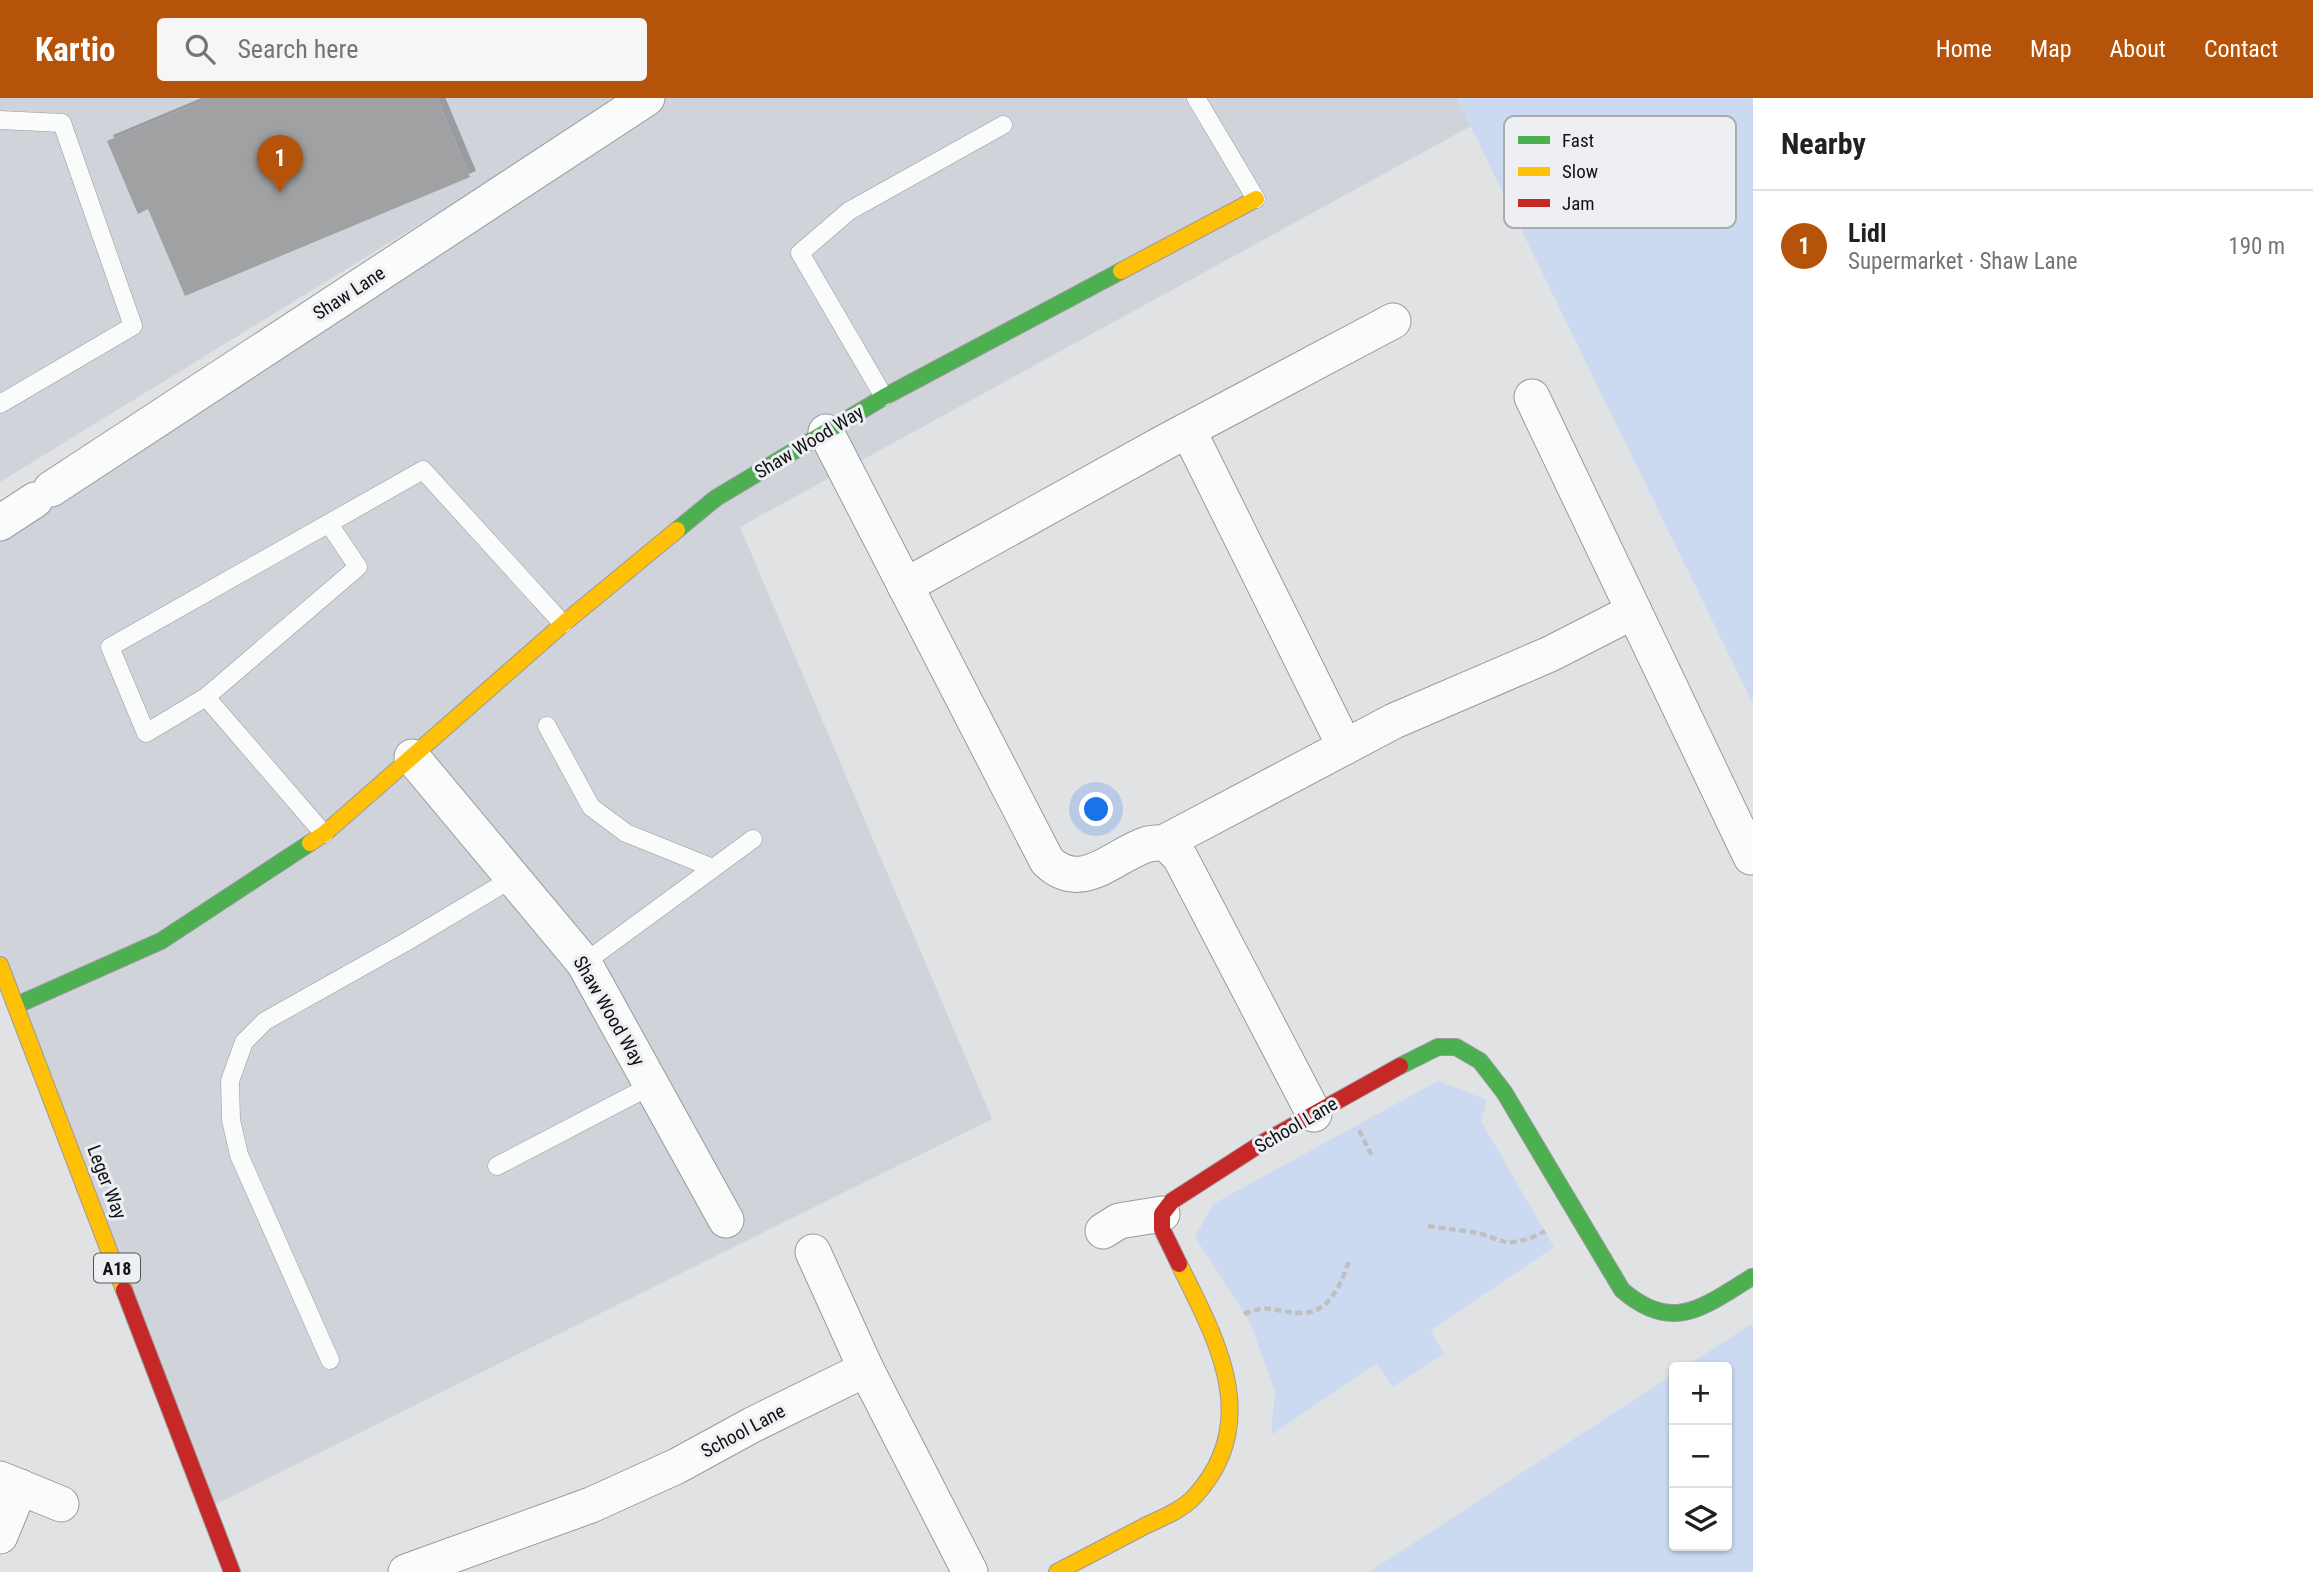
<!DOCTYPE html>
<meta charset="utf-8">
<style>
body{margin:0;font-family:"Roboto Condensed",sans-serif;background:#f6f6f6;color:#202124}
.controls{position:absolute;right:21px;bottom:21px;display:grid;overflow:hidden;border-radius:7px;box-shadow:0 2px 5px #0004}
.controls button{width:63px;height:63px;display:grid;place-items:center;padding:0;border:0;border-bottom:2px solid #e0e0e0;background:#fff;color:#202124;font:35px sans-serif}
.you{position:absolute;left:1097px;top:712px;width:24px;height:24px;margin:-18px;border:5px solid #fff;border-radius:50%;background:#1a73e8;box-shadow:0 0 0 10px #1a73e833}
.badge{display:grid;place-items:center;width:46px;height:46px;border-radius:50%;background:#b45309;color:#fff;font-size:23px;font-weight:700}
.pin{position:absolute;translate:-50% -58px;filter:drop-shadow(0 2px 4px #0008)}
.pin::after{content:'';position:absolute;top:37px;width:24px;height:21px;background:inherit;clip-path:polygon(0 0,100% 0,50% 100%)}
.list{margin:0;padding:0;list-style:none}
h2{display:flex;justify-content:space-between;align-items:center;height:91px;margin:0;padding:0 28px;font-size:30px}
h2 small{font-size:23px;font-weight:400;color:#757577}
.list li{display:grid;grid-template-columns:46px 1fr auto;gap:21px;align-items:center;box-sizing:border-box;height:112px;padding:0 28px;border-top:2px solid #e0e0e0}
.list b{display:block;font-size:26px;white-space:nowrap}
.list p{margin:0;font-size:23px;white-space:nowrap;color:#757577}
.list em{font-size:23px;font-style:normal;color:#757577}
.icon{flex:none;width:38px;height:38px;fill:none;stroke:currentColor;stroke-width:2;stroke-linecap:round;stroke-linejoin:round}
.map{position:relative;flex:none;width:1753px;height:1474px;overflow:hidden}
header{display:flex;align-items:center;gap:42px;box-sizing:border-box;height:98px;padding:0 35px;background:#b45309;color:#fff}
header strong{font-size:33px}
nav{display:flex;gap:38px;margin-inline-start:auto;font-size:24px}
.search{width:490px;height:63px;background:#f6f6f6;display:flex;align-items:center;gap:18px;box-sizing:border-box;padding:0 24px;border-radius:7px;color:#757577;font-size:26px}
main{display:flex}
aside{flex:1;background:#fff}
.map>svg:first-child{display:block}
</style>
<header>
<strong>Kartio</strong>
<div class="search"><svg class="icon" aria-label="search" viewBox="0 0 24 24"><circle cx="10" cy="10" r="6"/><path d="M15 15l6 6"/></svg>Search here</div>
<nav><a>Home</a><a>Map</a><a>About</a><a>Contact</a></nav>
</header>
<main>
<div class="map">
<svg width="1753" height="1474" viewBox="0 0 1753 1474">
<defs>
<filter id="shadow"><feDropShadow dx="6" dy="-6" stdDeviation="0" flood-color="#0004"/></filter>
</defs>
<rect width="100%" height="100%" fill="#e1e2e4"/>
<!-- built -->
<path fill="#d0d4da" d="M0,0h1457l14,28 -731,401 252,592 -786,390 -206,-544v-442l493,-344 -493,303z"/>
<!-- green -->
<g fill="#cbdaf1">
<path d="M1457,0h296v606l-282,-577z"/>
<path d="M1438,983l49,19 -6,21 73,126 -123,83 13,24 -52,33 -15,-24 -106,72 4,-43 -25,-70 -55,-85 18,-33z"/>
<path d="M1753,1225v249h-384l305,-198v172h53v-179h-42z"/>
</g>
<!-- building -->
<path fill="#a0a1a2" filter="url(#shadow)" d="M204,0h233l33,79 -285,119 -37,-87 -10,5 -31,-73 98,-41z"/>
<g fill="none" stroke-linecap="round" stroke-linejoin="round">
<defs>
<g id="lane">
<path d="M1196,0l60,101"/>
<path d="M0,22l62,3 71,203 -133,78"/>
<path d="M884,299l-84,-144 49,-42 154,-86"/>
<path d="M206,599l152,-130 -29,-43"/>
<path d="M547,628l44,81 35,26 87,35"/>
<path d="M324,736l-118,-137 -60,36 -36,-86 313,-177 140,154"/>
<path d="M584,865l169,-124"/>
<path d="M497,1068l155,-81"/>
<path d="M330,1262l-91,-205 -8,-35 -1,-39 14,-39 21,-21 139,-78 109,-65"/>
</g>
<g id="street">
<path d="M1532,299l219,460"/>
<path d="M1188,332l157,317"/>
<path d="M826,334l221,429c35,34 66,-6 101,-17 5,-1 11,-1 17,-2l15,15 134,257"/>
<path d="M51,391l596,-391"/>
<path d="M0,425l35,-23"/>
<path d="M905,488l262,-145 226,-120"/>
<path d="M412,659l172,206 142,257"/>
<path d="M1165,744l229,-121 156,-67 84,-43"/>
<path d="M1103,1133l16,-10 43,-7"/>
<path d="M813,1154l53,117"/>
<path d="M0,1381l61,25"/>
<path d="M0,1438l20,-49"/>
<path d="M406,1474l185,-67 86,-39 75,-41 114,-56 104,203"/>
</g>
<g id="fast">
<path d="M677,432l39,-32 168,-101 237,-126"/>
<path d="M17,907l144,-64 149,-98"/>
<path d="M1400,968l38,-19h18l24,14 24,31 118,198c51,44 81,17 130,-13"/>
</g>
<g id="slow">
<path d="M1121,173l135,-72"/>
<path d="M310,745l14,-9 239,-210 114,-94"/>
<path d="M0,867l124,325"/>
<path d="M1057,1474c29,-15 57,-30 86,-45 16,-8 38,-16 51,-30 70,-75 22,-158 -15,-233"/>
</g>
<g id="jam">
<path d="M1179,1166l-17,-35v-15l10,-13 90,-58 138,-77"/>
<path d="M124,1192l108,282"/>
</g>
</defs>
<!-- lane casing -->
<use href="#lane" stroke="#9a9a9c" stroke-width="19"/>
<!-- street casing -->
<use href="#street" stroke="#9a9a9c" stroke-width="37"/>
<!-- fast casing -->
<use href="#fast" stroke="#9a9a9c" stroke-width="18"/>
<!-- slow casing -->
<use href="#slow" stroke="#9a9a9c" stroke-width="18"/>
<!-- jam casing -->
<use href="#jam" stroke="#9a9a9c" stroke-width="18"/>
<!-- path -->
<g stroke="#c0c0c0" stroke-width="4.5" stroke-dasharray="7 3.5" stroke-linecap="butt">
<path d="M1359,1032l14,28"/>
<path d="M1428,1128l51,7 29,10 21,-4 16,-8"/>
<path d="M1244,1216c25,-11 31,-2 55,-1 30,2 42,-29 50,-52"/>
</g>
<!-- lane -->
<use href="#lane" stroke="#fafbfb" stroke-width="18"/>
<!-- street -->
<use href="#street" stroke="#fafbfb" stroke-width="35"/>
<!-- fast -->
<use href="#fast" stroke="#4caf50" stroke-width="16"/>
<!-- slow -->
<use href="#slow" stroke="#ffc107" stroke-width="16"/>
<!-- jam -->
<use href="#jam" stroke="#c62828" stroke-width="16"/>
</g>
<g text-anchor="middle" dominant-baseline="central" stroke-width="6" stroke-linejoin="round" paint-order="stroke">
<!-- shield labels -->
<rect fill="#edeff2" stroke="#525455" stroke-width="2" x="94" y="1155.5" width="46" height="29" rx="5"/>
<g font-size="18" font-weight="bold" fill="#101112">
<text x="117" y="1170">A18</text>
</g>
<!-- street labels -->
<g font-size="19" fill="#101112" stroke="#edeff2">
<text transform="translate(349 195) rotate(-33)">Shaw Lane</text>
<text transform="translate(809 344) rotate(-31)">Shaw Wood Way</text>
<text transform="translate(609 913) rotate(60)">Shaw Wood Way</text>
<text transform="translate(1296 1027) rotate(-30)">School Lane</text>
<text transform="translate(107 1084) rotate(69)">Leger Way</text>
<text transform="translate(743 1333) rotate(-28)">School Lane</text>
</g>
</g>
<!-- legend -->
<rect x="1504" y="18" width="232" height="112" rx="10" fill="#edeff2" stroke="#abacaf" stroke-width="2"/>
<rect x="1518" y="38" width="32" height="8" fill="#4caf50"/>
<rect x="1518" y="69" width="32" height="9" fill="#ffc107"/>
<rect x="1518" y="101" width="32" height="8" fill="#c62828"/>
<g font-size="19" fill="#101112">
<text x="1562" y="49">Fast</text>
<text x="1562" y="80">Slow</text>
<text x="1562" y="112">Jam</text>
</g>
</svg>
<div class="controls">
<button>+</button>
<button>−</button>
<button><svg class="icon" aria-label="layers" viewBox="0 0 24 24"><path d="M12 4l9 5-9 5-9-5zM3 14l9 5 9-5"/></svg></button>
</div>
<div class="you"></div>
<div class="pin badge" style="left:280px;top:95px">1</div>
</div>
<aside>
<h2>Nearby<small></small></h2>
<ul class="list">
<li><span class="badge">1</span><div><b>Lidl</b><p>Supermarket · Shaw Lane</p></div><em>190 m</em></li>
</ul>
</aside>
</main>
